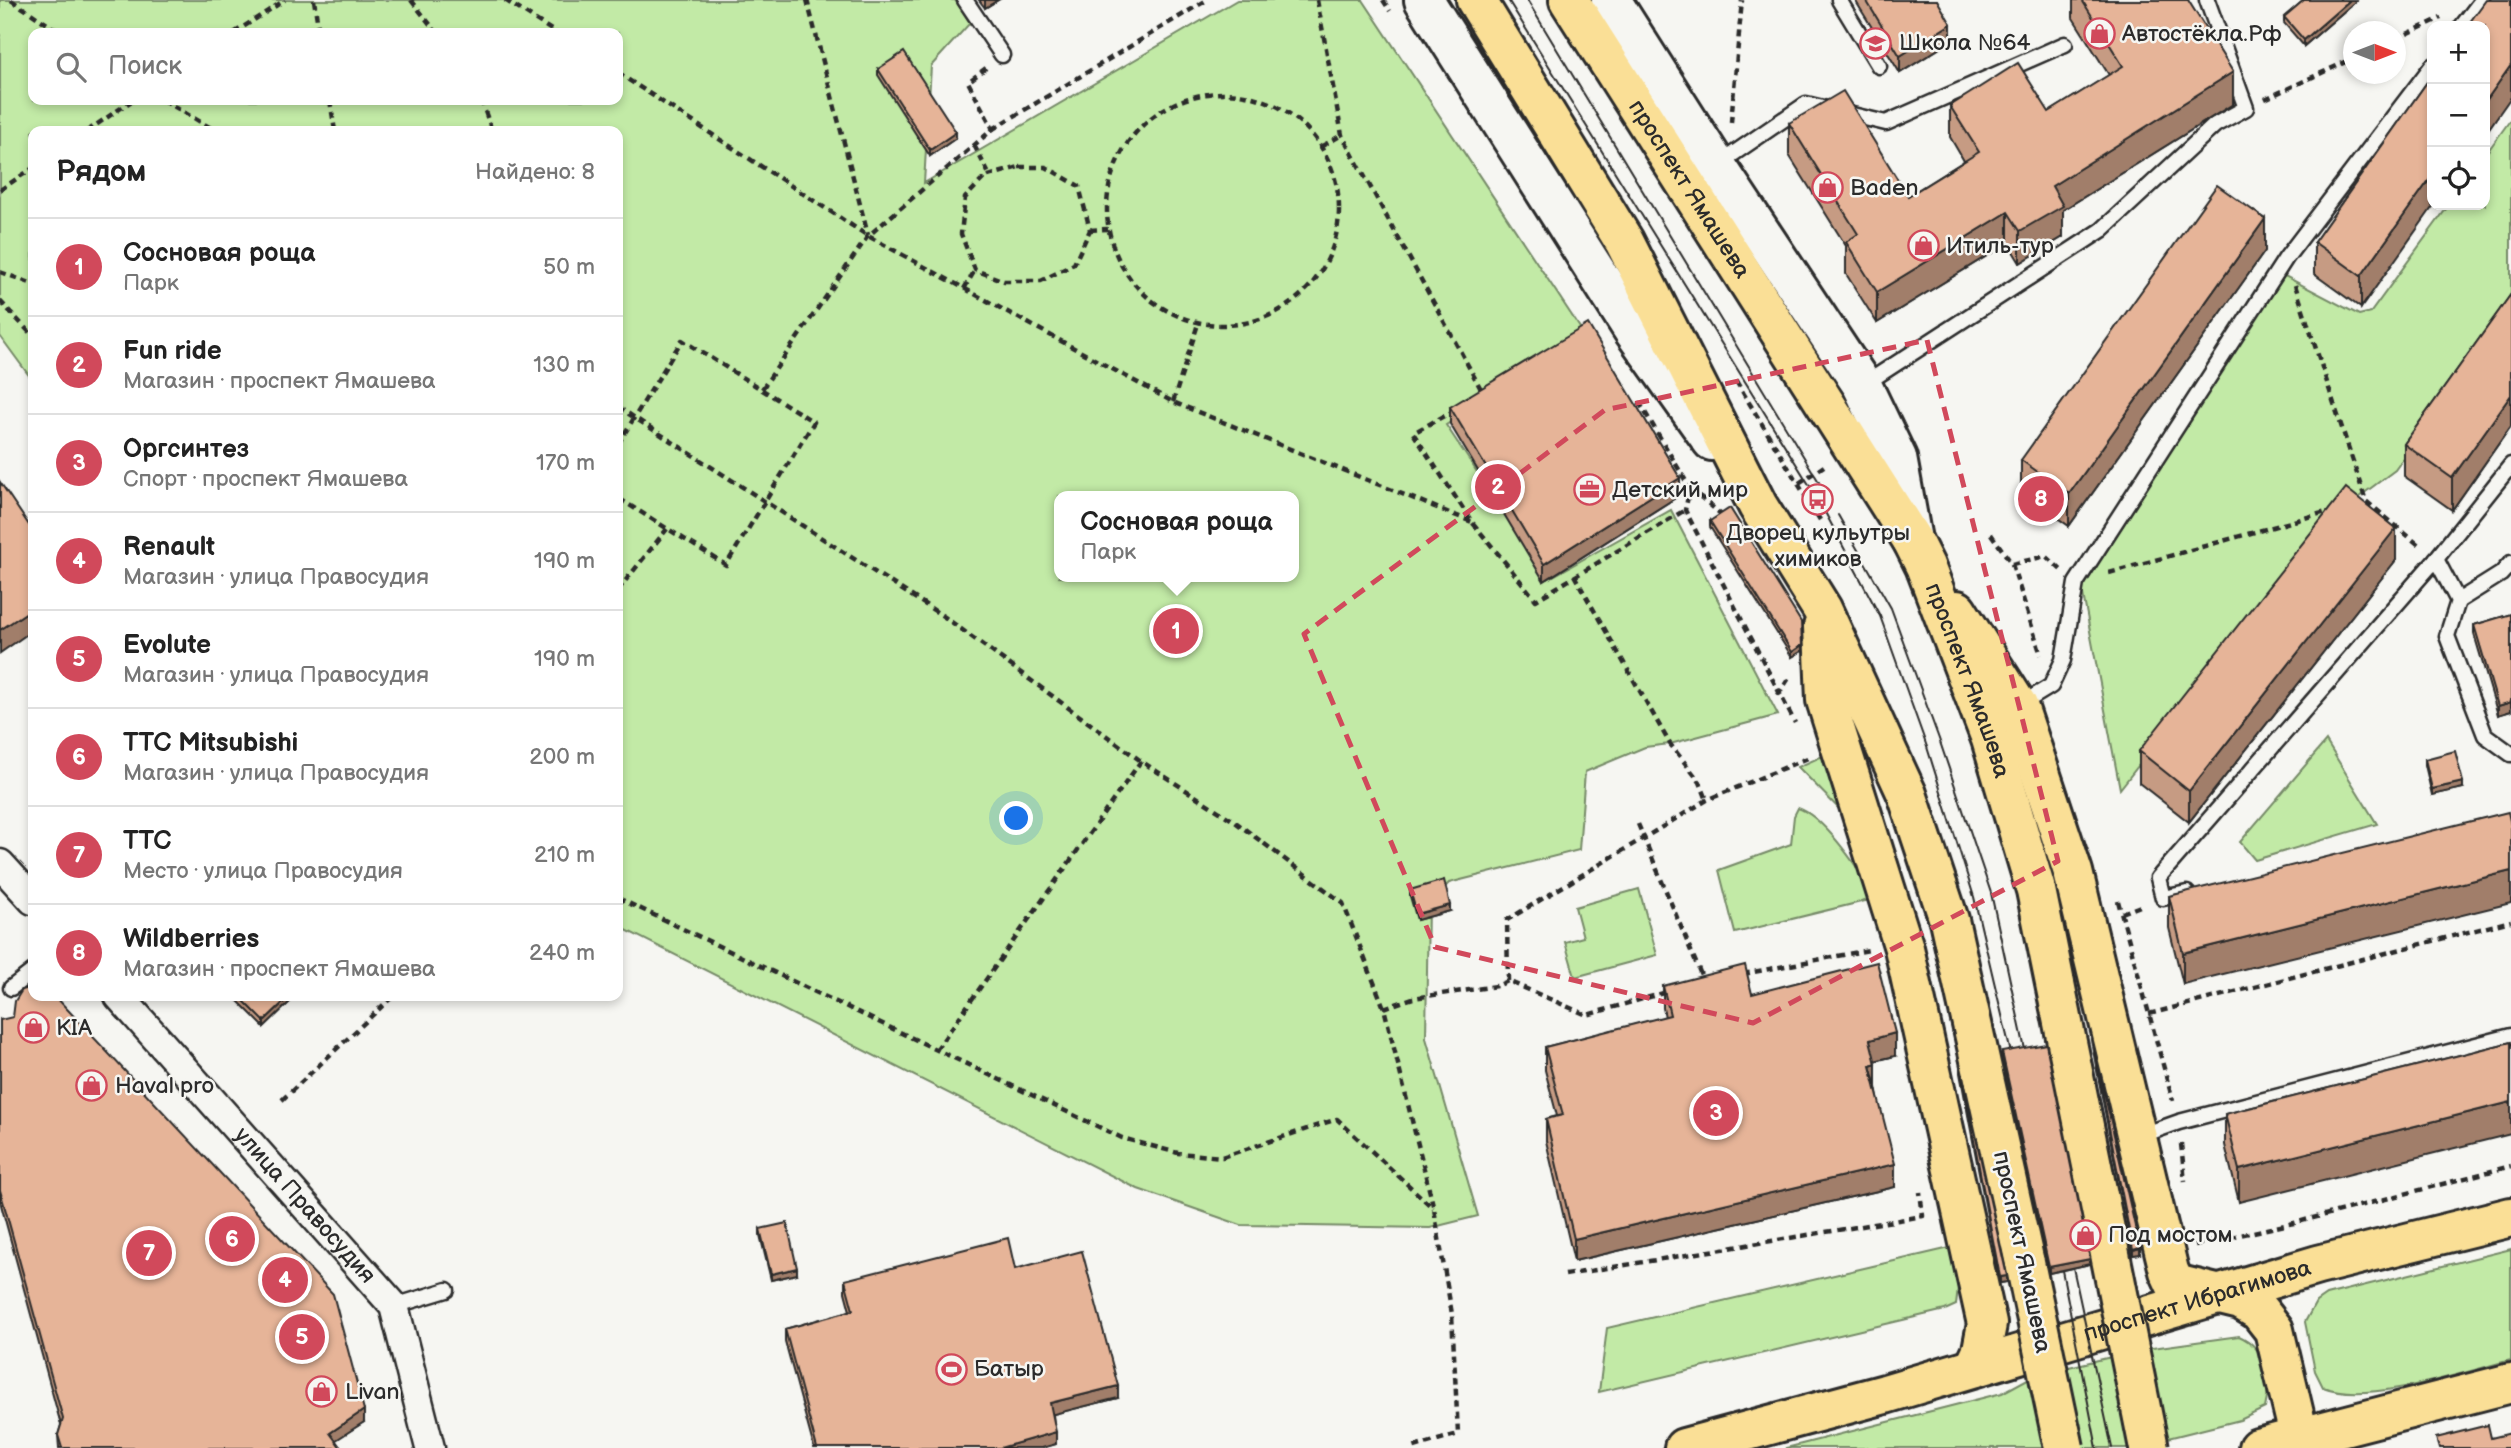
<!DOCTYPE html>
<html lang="ru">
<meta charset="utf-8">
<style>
body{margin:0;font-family:"Balsamiq Sans",sans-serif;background:#f6f6f6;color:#222}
.controls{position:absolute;right:21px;top:21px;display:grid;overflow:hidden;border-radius:14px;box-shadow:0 4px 10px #0003}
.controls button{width:63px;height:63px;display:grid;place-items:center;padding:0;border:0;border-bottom:2px solid #e0e0e0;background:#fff;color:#222;font:35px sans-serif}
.compass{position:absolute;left:2343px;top:21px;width:63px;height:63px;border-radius:50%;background:#fff;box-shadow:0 4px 10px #0003;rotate:90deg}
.you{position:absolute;left:1017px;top:819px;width:24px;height:24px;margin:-18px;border:5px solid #fff;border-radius:50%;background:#1a73e8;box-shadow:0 0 0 10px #1a73e833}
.badge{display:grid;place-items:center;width:46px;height:46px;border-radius:50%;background:#d1495b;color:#fff;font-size:23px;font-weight:700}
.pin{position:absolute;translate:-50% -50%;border:4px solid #fff;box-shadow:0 2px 7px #0006}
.popup{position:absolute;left:1054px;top:491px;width:245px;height:91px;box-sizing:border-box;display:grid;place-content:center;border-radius:14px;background:#fff;filter:drop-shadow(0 2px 5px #0005);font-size:23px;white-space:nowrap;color:#767676}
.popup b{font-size:26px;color:#222}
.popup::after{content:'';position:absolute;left:50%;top:100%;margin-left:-14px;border:14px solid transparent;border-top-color:#fff}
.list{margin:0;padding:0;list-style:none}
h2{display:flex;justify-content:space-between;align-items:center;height:91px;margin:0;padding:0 28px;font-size:30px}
h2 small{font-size:23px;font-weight:400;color:#767676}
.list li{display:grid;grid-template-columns:46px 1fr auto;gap:21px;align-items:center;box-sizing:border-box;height:98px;padding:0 28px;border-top:2px solid #e0e0e0}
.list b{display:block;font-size:26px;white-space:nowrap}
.list p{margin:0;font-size:23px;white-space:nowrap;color:#767676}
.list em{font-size:23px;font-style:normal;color:#767676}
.icon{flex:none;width:38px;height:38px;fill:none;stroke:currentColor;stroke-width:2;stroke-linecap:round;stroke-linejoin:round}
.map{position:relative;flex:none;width:2511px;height:1448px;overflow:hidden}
.search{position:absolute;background:#fff;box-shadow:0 4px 10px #0003;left:28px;top:28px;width:595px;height:77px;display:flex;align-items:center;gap:18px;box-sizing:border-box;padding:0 24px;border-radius:14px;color:#767676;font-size:26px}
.panel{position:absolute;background:#fff;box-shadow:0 4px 10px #0003;left:28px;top:126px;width:595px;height:875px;border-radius:14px}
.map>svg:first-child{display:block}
</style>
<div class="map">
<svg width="2511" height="1448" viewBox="0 0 2511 1448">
<rect width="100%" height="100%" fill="#f6f6f2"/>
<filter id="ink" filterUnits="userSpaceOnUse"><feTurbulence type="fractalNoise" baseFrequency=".0143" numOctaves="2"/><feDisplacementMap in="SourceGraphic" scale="14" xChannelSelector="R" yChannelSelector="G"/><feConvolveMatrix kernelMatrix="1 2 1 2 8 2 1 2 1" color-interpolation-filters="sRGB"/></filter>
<g filter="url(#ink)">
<!-- green -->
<g fill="#c2eaa6" stroke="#768a68" stroke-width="2" fill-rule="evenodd">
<path d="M0,0h955l15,23 -39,43 -7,117 313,-183h126l221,334 -138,91 102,154 123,-69 107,205 -108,29 -25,3 -60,25 -6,78 -130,33 -21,21 -2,134 52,178 -48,12 -189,-3 -103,-36 -520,-263v-795h-585v250l-33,-45zM33,33h585v67h-585zM1059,496h234v81h-234z"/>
<path d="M2511,119v189l-116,162 -60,45 -215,274 -38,-200 201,-314 76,40 12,-3 78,-107h36v-50z"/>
<path d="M2326,741l51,83 -122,36 -15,-18z"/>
<path d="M1827,754l24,67 -53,-54z"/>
<path d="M1798,808c27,9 64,66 79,90l-142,35 -16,-63 72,-26 3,-28z"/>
<path d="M1639,889l18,66 -82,22 -10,-35 18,-5 -8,-30z"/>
<path d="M1950,1248l8,40 -2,17 -11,5 -346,82 8,-64z"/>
<path d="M2511,1249v111c-48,12 -143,45 -188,27l-8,-16 -10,-49 11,-20 10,-7z"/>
<path d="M2239,1336c28,12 33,45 26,72l-25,12 -112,28h-342l216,-55 33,-18 110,-26z"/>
</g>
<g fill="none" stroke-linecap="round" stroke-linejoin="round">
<defs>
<g id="service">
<path d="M965,0l37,55"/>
<path d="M1839,0l40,66"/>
<path d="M2462,26l20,-26"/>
<path d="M1717,165l89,-61 80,19 179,-79"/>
<path d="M1863,385l239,-155 113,-105 31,-17 -39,-108"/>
<path d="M2436,559l22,42 -11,35 38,99 26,19"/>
<path d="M2458,601l43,-27 10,-11"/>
<path d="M2020,705l31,-19 12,-26 13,-77 210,-325 146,-192"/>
<path d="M2187,893l-24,5 -5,-20 278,-319 75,-94"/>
<path d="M11,988l22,-17"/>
<path d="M2137,1137l42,-15 332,-86"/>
<path d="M394,1306l53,-16"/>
</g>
<g id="minor">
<path d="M0,864l33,36"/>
<path id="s1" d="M119,996l275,310 36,142"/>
</g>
<g id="secondary">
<path d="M1424,0l209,330 79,111"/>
<path d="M1611,0l105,165 146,220 35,73 15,82"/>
</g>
<g id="primary">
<path d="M1476,0l148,241 134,265 64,103 85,185 42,126 76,343"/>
<path id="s2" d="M1569,0l343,540 13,26 66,173 45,151 72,354"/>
<path d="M1957,610l61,96 55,166 96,399 6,13 66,16 18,11 15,19 28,118"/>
<path d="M1823,627l3,73 78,248 83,376 -5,26 -8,17"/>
<path id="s3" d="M1684,1448l201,-54 433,-129 193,-48"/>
<path d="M2258,1448l253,-65"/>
</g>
</defs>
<!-- service casing -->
<use href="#service" stroke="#2b2b2b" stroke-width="19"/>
<!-- minor casing -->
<use href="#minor" stroke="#2b2b2b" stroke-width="33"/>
<!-- secondary casing -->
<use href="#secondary" stroke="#2b2b2b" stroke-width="44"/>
<!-- primary casing -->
<use href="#primary" stroke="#2b2b2b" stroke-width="44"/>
<!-- path -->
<g stroke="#2b2b2b" stroke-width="4.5" stroke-dasharray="7 5" stroke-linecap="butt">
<path d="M11,0l50,33"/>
<path d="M314,0l5,33"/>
<path d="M411,0l26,33"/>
<path d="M505,0l51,33"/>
<path d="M807,0l61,235"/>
<path d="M1317,0l25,135 140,256"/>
<path d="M1383,0l7,11"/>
<path d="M234,33l51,-33"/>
<path d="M2396,39l45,-21"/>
<path d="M618,73l250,163 305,166 299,120"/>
<circle cx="1223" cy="209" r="116"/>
<path d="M2265,99l89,-41"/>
<path d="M163,100l53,31"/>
<path d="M330,100l5,31"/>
<path d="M481,100l11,31"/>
<path d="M1731,122l11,-122"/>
<path d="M993,129l214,-129"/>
<path d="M87,131l46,-31"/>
<path d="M974,145l16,31"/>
<path d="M1322,146l20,-11"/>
<path d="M1019,167h27l33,19 11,44 -16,34 -33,17h-37l-29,-11 -14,-36 4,-36 20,-21z"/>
<path d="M0,190l33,-22"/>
<path d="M1090,230l18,-1"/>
<path d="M0,272l33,12"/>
<path d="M2295,285l71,216 53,44"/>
<path d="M964,289l11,-19"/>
<path d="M0,301l33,35"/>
<path d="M1736,381l84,139"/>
<path d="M762,389l106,-153 125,-107 -25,-47 18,-14"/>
<path d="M1173,402l25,-78"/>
<path d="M1639,402l51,86 -5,22 110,213"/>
<path d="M618,407l328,211 195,143 93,60 109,82 41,105 50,201 18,105 6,120 -47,14"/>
<path d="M1455,410l-42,23 59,89 64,78 149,-90"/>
<path d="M618,444l64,-104 132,82 -88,143 -108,-67"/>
<path d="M1799,483l25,-17"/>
<path d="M1690,488l34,29"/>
<path d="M1991,534l21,30 29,91"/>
<path d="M2012,564l34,-8 15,14"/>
<path d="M2109,573l224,-63"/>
<path d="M1574,575l96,169 30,38 7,18"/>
<path d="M618,590l49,-61"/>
<path d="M1778,695l11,-17"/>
<path d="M1638,824l66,158"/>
<path d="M618,898l504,240 56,15 44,4 115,-38 96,89"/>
<path d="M2118,901l55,200"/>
<path d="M2122,913l21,-8"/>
<path d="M1743,974l126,-24"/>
<path d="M1508,981l-1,-61 200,-120 103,-43"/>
<path d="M1384,1008l29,-10 84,-12 11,-5 79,34 80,-23"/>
<path d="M2149,1014l362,-93"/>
<path d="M936,1050l205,-289"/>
<path d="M282,1100l111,-104"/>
<path d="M2181,1144l4,37"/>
<path d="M2195,1245l99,-22 217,-57"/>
<path d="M1565,1275l358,-59 -3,-24"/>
</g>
<!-- service -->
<use href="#service" stroke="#f6f6f2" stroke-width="14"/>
<!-- minor -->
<use href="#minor" stroke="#f6f6f2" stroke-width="28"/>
<!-- secondary -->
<use href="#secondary" stroke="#f6f6f2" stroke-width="38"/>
<!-- primary -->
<use href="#primary" stroke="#fadf96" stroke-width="38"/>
<!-- tram -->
<g stroke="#2b2b2b" stroke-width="2">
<path d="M1508,0l310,499 62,117 47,131 47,150 41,173"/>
<path d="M1527,0l292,482"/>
<path d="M1838,515l53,93 48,131 52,154 38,175"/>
<path d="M2069,1249l43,199"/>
<path d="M2058,1250l39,198"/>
</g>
<defs>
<g id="primary-bridge">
<path d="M2108,1244l41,204"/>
<path d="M2025,1263l39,185"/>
</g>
</defs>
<!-- primary-bridge casing -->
<use href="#primary-bridge" stroke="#2b2b2b" stroke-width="44" stroke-linecap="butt"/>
<!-- primary-bridge -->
<use href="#primary-bridge" stroke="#fadf96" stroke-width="38"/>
</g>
<!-- wall -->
<g fill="#c69b83" stroke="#2b2b2b" stroke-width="2">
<path d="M979,0h19l-13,8z"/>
<path d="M1855,0h82l14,41 -51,32z"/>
<path d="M2073,0h115l45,104 -170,106v27l-43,26 -12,-20 -131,80 -31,-49v-28l-57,-91v-32l119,73 56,-35 -14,-24v-31l99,6 60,-37 -36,-57z"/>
<path d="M2304,0h53l-53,46 -20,-23v-6z"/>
<path d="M878,69l78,69 -26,18 -52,-81z"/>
<path d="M2432,75l-71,233 -47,-34v-32z"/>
<path d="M2265,251l-196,275 -48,-34v-32z"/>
<path d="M2511,294v132l-59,84 -48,-34v-32z"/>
<path d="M1450,407l230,88 -136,86 -94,-157z"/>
<path d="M1710,521l92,130 -10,6 -82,-130z"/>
<path d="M2396,560l-207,262 -50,-39v-32z"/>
<path d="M2511,614v97l-13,4 -24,-81v-9z"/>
<path d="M2425,759l38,29 -31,7 -7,-30z"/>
<path d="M2511,825l-328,159 -14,-56v-32z"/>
<path d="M1410,890l40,21 -33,9 -7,-24z"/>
<path d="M1663,986l89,8 143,62 -20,5 1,26 19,100 -321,74 -28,-120v-22l11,-3 -12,-46v-23l120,-30 -2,-9z"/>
<path d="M233,996h63l-32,31z"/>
<path d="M0,1020l364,402 -29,18 6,8h-282l-1,-13 3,-10 -61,-224z"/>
<path d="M2091,1035l49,219 -7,1 -42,-215z"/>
<path d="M2511,1042l-272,160 -14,-57v-31z"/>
<path d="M2002,1052l88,212 -41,9 -47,-215z"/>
<path d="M1960,1067l47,215 -7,1 -40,-210z"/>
<path d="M760,1229l37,45 -26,6 -11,-45z"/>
<path d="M1015,1269l103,129 -65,16 3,30 -14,4h-228l-29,-107v-12l65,-18 -5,-19v-12z"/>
</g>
<!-- shaded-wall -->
<g fill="#a17e6a" stroke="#2b2b2b" stroke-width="2">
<path d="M985,0h13l-13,8z"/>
<path d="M2350,0h7l-53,46v-6z"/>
<path d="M1951,24v17l-51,32v-17z"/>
<path d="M2511,65v32l-26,37v-32z"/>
<path d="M2233,72v32l-170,106v27l-43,26v-32l32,-45z"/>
<path d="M956,132v6l-26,18v-6z"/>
<path d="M2432,176v29h2l-73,103v-32z"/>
<path d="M2008,212v31l-131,80v-31z"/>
<path d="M2265,219v32l-196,275v-32z"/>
<path d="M2511,395v31l-59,84v-32z"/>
<path d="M1680,478v17l-136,86v-17z"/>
<path d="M2396,528v32l-207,262v-31z"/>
<path d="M33,608v22l-33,23v-23z"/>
<path d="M1802,645v6l-10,6v-5z"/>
<path d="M2511,702v9l-13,4v-9z"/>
<path d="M2463,782v6l-31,7v-6z"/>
<path d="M2511,871v32l-328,81v-31z"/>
<path d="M1450,905v6l-33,9v-6z"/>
<path d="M290,996h6l-32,31v-6z"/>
<path d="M1895,1033v23l-25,6v-22z"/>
<path d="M1876,1064v23l-6,-21z"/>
<path d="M2511,1102v32l-272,68v-32z"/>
<path d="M1895,1164v23l-321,74v-22z"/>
<path d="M2140,1248v6l-7,1v-5z"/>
<path d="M2090,1259v5l-41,9v-6z"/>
<path d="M797,1268v6l-26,6v-6z"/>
<path d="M2007,1276v6l-7,1v-6z"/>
<path d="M1118,1386v12l-68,17v-12z"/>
<path d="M364,1410v12l-34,22v-11z"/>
<path d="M1056,1432v12l-14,4h-42z"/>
</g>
<!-- building -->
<g fill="#e6b498" stroke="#2b2b2b" stroke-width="2">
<path d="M1866,0h71l14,24 -51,32z"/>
<path d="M2082,0h106l45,72 -181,114 11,20 -43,25 -12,-19 -131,80 -31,-50 12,-8 -69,-111 54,-32 65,105 71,-44 -29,-46 68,-43 31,49 74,-46z"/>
<path d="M2304,0h46l-46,40 -20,-23z"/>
<path d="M2486,0h25v65l-26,37v-76h-18z"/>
<path d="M904,52l52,80 -26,18 -52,-81z"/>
<path d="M2432,75v101l-71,100 -47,-34z"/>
<path d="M2217,185l48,34 -196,275 -48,-34z"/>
<path d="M2511,294v101l-59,83 -48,-34z"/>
<path d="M1588,324l92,154 -136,86 -94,-157z"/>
<path d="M0,482l33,49v77l-33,22z"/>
<path d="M2346,488l50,40 -207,263 -50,-40z"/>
<path d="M1730,508l71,114 1,23 -10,7 -82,-131z"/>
<path d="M2511,614v88l-13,4 -24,-81z"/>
<path d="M2455,751l8,31 -31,7 -7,-30z"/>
<path d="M2508,812l3,13v46l-328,82 -14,-57z"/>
<path d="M1444,880l6,25 -33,9 -7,-24z"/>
<path d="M1877,962l18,71 -25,7 6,24 -6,2 25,98 -321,75 -28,-120 17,-4 -18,-68 125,-32 -7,-29 82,-21 7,29z"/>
<path d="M33,987v9h22l278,298 31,116 -34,23 11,15h-279l-4,-13 5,-16 -63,-229v-170l13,-3 2,-16 7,-11z"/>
<path d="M239,996h51l-26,25z"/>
<path d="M2091,1035l49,213 -7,2z"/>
<path d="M2511,1042v60l-272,68 -14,-56z"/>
<path d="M2046,1044l44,215 -41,8 -47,-215z"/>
<path d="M1960,1067l47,209 -7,1z"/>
<path d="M787,1223l10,45 -26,6 -11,-45z"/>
<path d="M1008,1238l7,31 67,-18 36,135 -68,17 6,29 -56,16h-183l-32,-119 68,-19 -8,-30z"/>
<path d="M2488,1425l3,13 20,-5v15h-72l-3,-10z"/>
</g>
</g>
<!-- marked area -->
<path fill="none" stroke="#d1495b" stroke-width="5" stroke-dasharray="14 9" stroke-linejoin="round" d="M1927,340l131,521 -305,162 -318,-76 -131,-313 301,-224z"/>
<!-- icons -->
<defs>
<symbol id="shop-ring" viewBox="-11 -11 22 22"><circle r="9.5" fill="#f6f6f2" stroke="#d1495b" stroke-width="1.5"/><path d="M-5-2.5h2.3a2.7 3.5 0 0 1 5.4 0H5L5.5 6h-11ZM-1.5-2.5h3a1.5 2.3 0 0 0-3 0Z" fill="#d1495b"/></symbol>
<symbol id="school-ring" viewBox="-11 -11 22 22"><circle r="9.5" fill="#f6f6f2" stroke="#d1495b" stroke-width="1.5"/><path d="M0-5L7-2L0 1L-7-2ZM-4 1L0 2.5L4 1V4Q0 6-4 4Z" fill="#d1495b"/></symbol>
<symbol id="office-ring" viewBox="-11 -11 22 22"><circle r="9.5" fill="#f6f6f2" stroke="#d1495b" stroke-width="1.5"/><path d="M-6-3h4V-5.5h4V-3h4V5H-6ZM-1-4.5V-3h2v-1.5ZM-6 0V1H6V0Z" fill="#d1495b"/></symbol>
<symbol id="bus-ring" viewBox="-11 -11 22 22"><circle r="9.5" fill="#f6f6f2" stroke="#d1495b" stroke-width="1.5"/><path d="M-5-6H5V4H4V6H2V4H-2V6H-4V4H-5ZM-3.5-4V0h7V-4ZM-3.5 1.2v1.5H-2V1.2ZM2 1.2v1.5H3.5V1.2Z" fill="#d1495b"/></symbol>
<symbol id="stadium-ring" viewBox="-11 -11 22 22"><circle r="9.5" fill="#f6f6f2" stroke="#d1495b" stroke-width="1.5"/><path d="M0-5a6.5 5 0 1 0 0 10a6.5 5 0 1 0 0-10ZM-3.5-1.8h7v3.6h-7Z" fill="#d1495b"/></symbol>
</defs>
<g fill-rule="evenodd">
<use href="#shop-ring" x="2082" y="16" width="35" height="35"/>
<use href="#school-ring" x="1858" y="26" width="35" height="35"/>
<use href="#shop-ring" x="1810" y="170" width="35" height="35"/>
<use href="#shop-ring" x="1906" y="228" width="35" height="35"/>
<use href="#office-ring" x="1572" y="472" width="35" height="35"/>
<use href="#bus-ring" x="1800" y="482" width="35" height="35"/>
<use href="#shop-ring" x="16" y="1010" width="35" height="35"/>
<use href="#shop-ring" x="74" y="1068" width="35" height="35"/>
<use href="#shop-ring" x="2068" y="1218" width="35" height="35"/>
<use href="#stadium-ring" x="934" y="1352" width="35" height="35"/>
<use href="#shop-ring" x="304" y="1374" width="35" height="35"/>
</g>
<g text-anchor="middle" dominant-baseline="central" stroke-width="5" stroke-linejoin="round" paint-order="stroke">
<!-- poi labels -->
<g font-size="23" fill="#2b2b2b" stroke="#f6f6f2" text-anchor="start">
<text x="2122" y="34">Автостёкла.Рф</text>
<text x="1899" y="43">Школа №64</text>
<text x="1850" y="188">Baden</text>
<text x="1946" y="246">Итиль-тур</text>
<text x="1612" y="490">Детский мир</text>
<text x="1818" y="533" text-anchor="middle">Дворец кульутры<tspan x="1818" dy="26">химиков</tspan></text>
<text x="56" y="1028">KIA</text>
<text x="115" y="1086">Haval pro</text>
<text x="2108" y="1235">Под мостом</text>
<text x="974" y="1369">Батыр</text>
<text x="345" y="1392">Livan</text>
</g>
<!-- street labels -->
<g font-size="23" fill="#2b2b2b" stroke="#f6f6f2">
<text stroke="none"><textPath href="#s2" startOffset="224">проспект Ямашева</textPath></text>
<text stroke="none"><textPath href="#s2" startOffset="791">проспект Ямашева</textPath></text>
<text stroke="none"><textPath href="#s1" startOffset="280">улица Правосудия</textPath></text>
<text transform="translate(2022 1252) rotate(78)">проспект Ямашева</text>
<text stroke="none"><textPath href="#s3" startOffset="534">проспект Ибрагимова</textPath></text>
</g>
</g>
</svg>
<div class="controls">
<button>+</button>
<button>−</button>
<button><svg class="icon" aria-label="locate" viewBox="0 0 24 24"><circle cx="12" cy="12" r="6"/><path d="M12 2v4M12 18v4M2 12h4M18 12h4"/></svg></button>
</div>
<svg class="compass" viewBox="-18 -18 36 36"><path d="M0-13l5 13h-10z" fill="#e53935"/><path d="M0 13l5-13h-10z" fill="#767676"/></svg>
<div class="you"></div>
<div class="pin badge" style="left:1176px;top:631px">1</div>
<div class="popup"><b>Сосновая роща</b>Парк</div>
<div class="pin badge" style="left:1498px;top:487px">2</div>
<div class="pin badge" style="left:1716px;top:1113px">3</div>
<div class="pin badge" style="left:285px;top:1280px">4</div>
<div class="pin badge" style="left:302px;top:1337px">5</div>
<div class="pin badge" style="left:232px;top:1239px">6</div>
<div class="pin badge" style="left:149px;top:1253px">7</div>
<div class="pin badge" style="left:2041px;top:499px">8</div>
<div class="search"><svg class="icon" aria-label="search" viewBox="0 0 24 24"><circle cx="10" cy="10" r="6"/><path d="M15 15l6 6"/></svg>Поиск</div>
<section class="panel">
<h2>Рядом<small>Найдено: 8</small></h2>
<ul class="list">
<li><span class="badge">1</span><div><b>Сосновая роща</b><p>Парк</p></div><em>50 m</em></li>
<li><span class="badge">2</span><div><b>Fun ride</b><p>Магазин · проспект Ямашева</p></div><em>130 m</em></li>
<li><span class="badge">3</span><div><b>Оргсинтез</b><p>Спорт · проспект Ямашева</p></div><em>170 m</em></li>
<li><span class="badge">4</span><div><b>Renault</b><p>Магазин · улица Правосудия</p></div><em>190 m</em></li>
<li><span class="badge">5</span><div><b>Evolute</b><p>Магазин · улица Правосудия</p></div><em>190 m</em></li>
<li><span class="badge">6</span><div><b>ТТС Mitsubishi</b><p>Магазин · улица Правосудия</p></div><em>200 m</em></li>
<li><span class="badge">7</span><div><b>ТТС</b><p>Место · улица Правосудия</p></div><em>210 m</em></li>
<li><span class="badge">8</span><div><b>Wildberries</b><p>Магазин · проспект Ямашева</p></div><em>240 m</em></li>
</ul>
</section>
</div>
